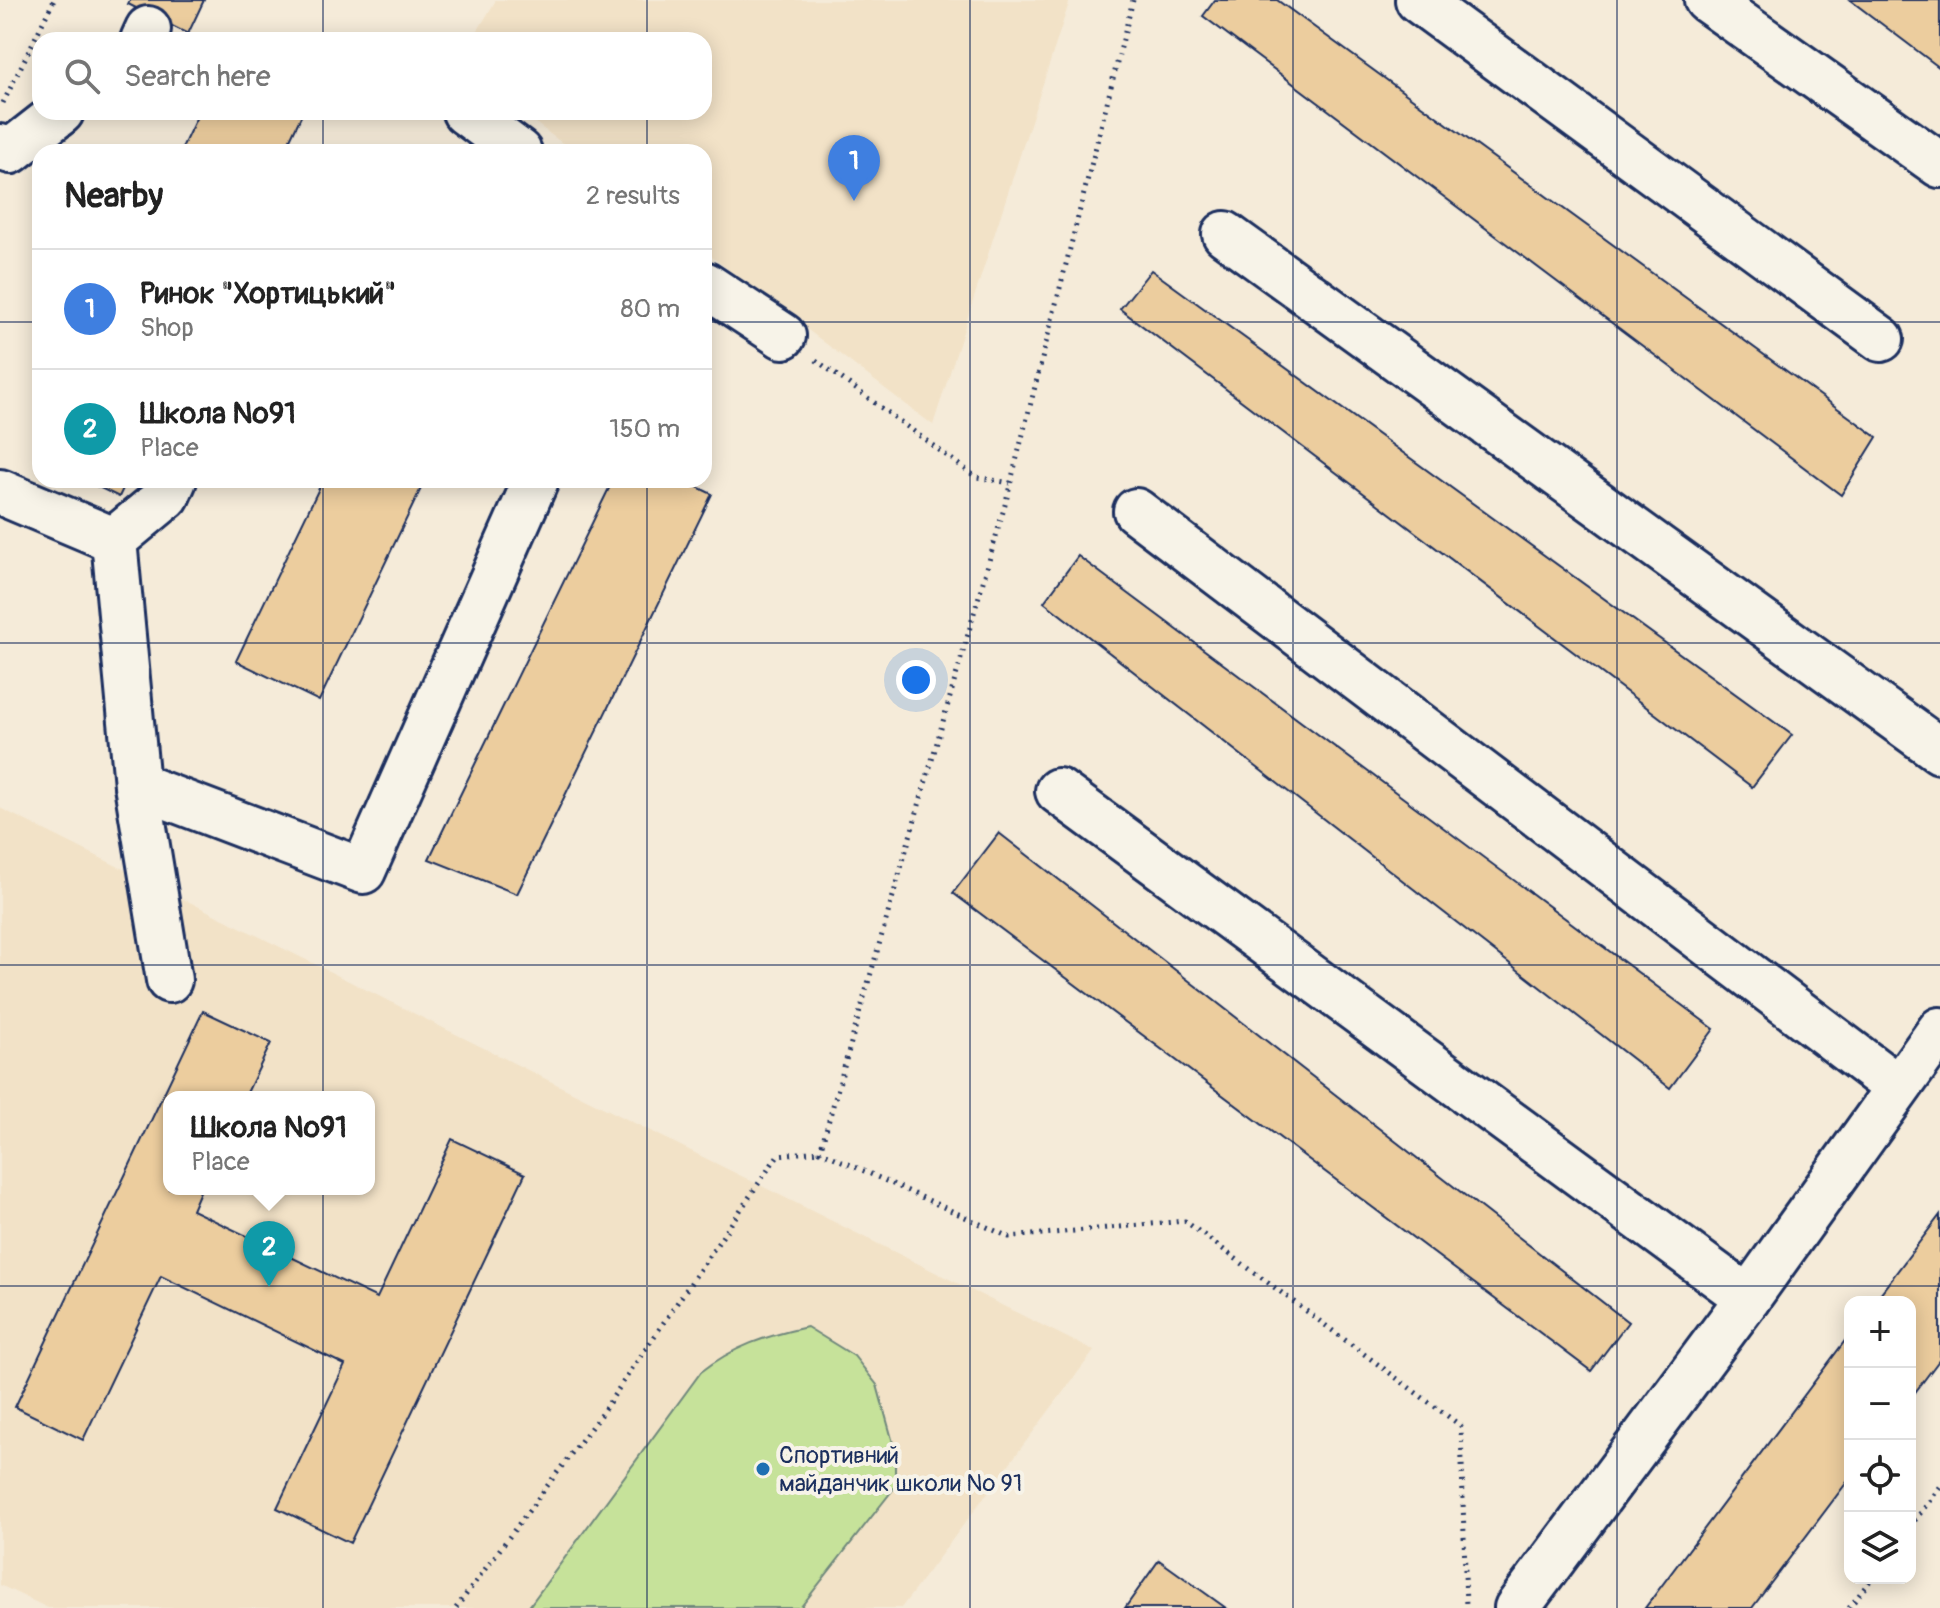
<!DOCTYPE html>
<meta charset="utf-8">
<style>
body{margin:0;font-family:Pangolin,sans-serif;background:#f6f6f6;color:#222}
.controls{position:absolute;right:24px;bottom:24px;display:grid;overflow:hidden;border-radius:16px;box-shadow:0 4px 20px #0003}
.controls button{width:72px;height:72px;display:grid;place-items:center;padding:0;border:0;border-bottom:2px solid #e0e0e0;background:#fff;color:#222;font:40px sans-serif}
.you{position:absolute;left:916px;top:680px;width:28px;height:28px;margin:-20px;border:6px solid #fff;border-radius:50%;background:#1a73e8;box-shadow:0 0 0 12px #1a73e833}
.badge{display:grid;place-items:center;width:52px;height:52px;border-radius:50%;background:#1f6fb2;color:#fff;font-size:26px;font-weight:700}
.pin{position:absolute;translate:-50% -66px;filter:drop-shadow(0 2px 4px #0008)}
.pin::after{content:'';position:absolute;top:42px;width:28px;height:24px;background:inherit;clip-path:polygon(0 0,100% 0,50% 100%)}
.popup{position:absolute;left:163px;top:1091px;width:212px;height:104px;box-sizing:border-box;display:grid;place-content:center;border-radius:16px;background:#fff;filter:drop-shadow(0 2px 6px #0005);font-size:26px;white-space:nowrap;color:#767676}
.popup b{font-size:30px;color:#222}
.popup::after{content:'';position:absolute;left:50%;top:100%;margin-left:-16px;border:16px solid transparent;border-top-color:#fff}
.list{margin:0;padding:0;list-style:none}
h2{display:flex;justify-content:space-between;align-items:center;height:104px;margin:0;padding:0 32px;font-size:34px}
h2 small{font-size:26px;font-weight:400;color:#767676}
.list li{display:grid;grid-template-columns:52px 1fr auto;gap:24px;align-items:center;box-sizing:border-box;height:120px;padding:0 32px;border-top:2px solid #e0e0e0}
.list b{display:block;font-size:30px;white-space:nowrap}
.list p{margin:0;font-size:26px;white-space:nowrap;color:#767676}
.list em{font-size:26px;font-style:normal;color:#767676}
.icon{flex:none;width:44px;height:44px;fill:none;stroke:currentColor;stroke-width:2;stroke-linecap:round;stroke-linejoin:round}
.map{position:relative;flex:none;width:1940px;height:1608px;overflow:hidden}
.search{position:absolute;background:#fff;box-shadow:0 4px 20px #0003;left:32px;top:32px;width:680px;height:88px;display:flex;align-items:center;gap:20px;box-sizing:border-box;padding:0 28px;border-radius:24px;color:#767676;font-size:30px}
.panel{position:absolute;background:#fff;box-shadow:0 4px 20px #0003;left:32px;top:144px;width:680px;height:344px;border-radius:24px}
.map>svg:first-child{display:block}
</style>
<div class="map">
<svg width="1940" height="1608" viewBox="0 0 1940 1608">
<rect width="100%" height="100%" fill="#f5ebd9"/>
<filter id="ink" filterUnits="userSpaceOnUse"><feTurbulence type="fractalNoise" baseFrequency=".0125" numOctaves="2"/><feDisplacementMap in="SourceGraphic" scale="16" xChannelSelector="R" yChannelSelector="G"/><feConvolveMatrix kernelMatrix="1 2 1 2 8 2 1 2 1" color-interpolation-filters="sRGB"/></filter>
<g filter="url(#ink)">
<!-- built -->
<g fill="#f2e2c7" fill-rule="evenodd">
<path d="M496,0h574l-137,425 -229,-174v-99h-130l-53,-40h183v-72h-232z"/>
<path d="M0,808l1094,543 -193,257h-853l-48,-23zM169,1097h200v92h-200z"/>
</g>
<!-- green -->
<path fill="#c6e29a" stroke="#70887c" stroke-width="2" d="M807,1327l47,29 23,29 18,65v37l-95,121h-272l173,-236c33,-26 65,-36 106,-45z"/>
<!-- building -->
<g fill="#eccd9e" stroke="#1b2f5e" stroke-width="2">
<path d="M130,0h74l-16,34 -60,-30z"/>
<path d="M1215,0h62l600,437 -36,58 -638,-479z"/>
<path d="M1850,0h90v68z"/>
<path d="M199,112h104l-19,40h-104z"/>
<path d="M1151,270l641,465 -40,52 -632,-478z"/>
<path d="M84,480h43l-8,17z"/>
<path d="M323,480h102l-106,221 -83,-40z"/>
<path d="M613,480h70l29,14 -195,400 -88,-35z"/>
<path d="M1078,556l636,473 -44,59 -626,-486z"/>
<path d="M999,833l629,489 -37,49 -638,-478z"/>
<path d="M203,1011l68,32 -26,54h-76v92h32l-9,21 185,88 75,-159 73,35 -175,369 -73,-35 68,-143 -184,-89 -78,164 -68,-33z"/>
<path d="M1940,1215v144l-30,40v-97h-36z"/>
<path d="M1850,1334v144l-98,130h-107z"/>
<path d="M1159,1560l67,48h-101z"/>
</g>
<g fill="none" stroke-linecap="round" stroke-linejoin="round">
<defs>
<g id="minor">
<path d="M1418,0l463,339"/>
<path d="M1707,0l233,165"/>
<path d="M143,40l5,-11"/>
<path d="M465,112l54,40"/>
<path d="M0,147l11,4 50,-39"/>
<path d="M1225,234l715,517"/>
<path d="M704,284l79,52"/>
<path d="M0,492l114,48"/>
<path d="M1136,511l761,576"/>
<path d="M114,540l23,245 226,86 173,-391"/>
<path d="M114,540l53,-44 7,-16"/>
<path d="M137,785l32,195"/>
<path d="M1058,791l690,507"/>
<path d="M1517,1608l231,-310 192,-268"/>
</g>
</defs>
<!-- minor casing -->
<use href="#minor" stroke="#1b2f5e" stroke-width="50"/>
<!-- path -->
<g stroke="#1b2f5e" stroke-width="5" stroke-dasharray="2 6" stroke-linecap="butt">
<path d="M1133,0l-128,505 -185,646 189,86 176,-16 276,205 5,182"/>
<path d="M3,103l51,-103"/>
<path d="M816,360l160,117 34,6"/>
<path d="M1910,1527l30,-40"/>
<path d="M456,1608l148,-198 174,-255 42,-4"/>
<path d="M1849,1608l23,-30"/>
</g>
<!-- minor -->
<use href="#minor" stroke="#f7f3e8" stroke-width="44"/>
</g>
</g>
<!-- grid -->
<path fill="none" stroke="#1b2f5e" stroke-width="2" stroke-opacity="0.55" d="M323,0v40M647,0v40M970,0v1608M1293,0v1608M1617,0v1608M323,112v40M647,112v40M0,322h40M704,322h1236M323,480v1128M647,480v1128M0,643h1940M0,965h1940M0,1286h1940"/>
<!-- markers -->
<circle fill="#1f6fb2" stroke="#f7f3e8" stroke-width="3" cx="763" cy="1469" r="8"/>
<g text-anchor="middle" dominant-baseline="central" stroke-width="8" stroke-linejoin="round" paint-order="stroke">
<!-- poi labels -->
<g font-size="24" fill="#1b2f5e" stroke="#f7f3e8" text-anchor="start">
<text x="779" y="1455">Спортивний<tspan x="779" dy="28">майданчик школи № 91</tspan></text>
</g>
</g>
</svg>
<div class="controls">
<button>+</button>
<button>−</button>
<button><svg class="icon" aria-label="locate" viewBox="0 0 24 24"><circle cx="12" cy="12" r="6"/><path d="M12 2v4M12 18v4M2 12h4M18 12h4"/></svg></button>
<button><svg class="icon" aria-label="layers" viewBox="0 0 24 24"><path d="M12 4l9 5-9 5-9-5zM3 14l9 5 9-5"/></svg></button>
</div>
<div class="you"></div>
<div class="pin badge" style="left:854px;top:201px;background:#3f7fe0">1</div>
<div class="pin badge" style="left:269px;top:1287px;background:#0f9aa8">2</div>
<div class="popup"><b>Школа №91</b>Place</div>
<div class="search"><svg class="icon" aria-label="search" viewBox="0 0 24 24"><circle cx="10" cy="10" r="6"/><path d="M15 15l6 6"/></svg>Search here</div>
<section class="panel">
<h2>Nearby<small>2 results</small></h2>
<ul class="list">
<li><span class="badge" style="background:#3f7fe0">1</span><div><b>Ринок &quot;Хортицький&quot;</b><p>Shop</p></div><em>80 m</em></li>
<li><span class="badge" style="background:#0f9aa8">2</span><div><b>Школа №91</b><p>Place</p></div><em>150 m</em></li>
</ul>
</section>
</div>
